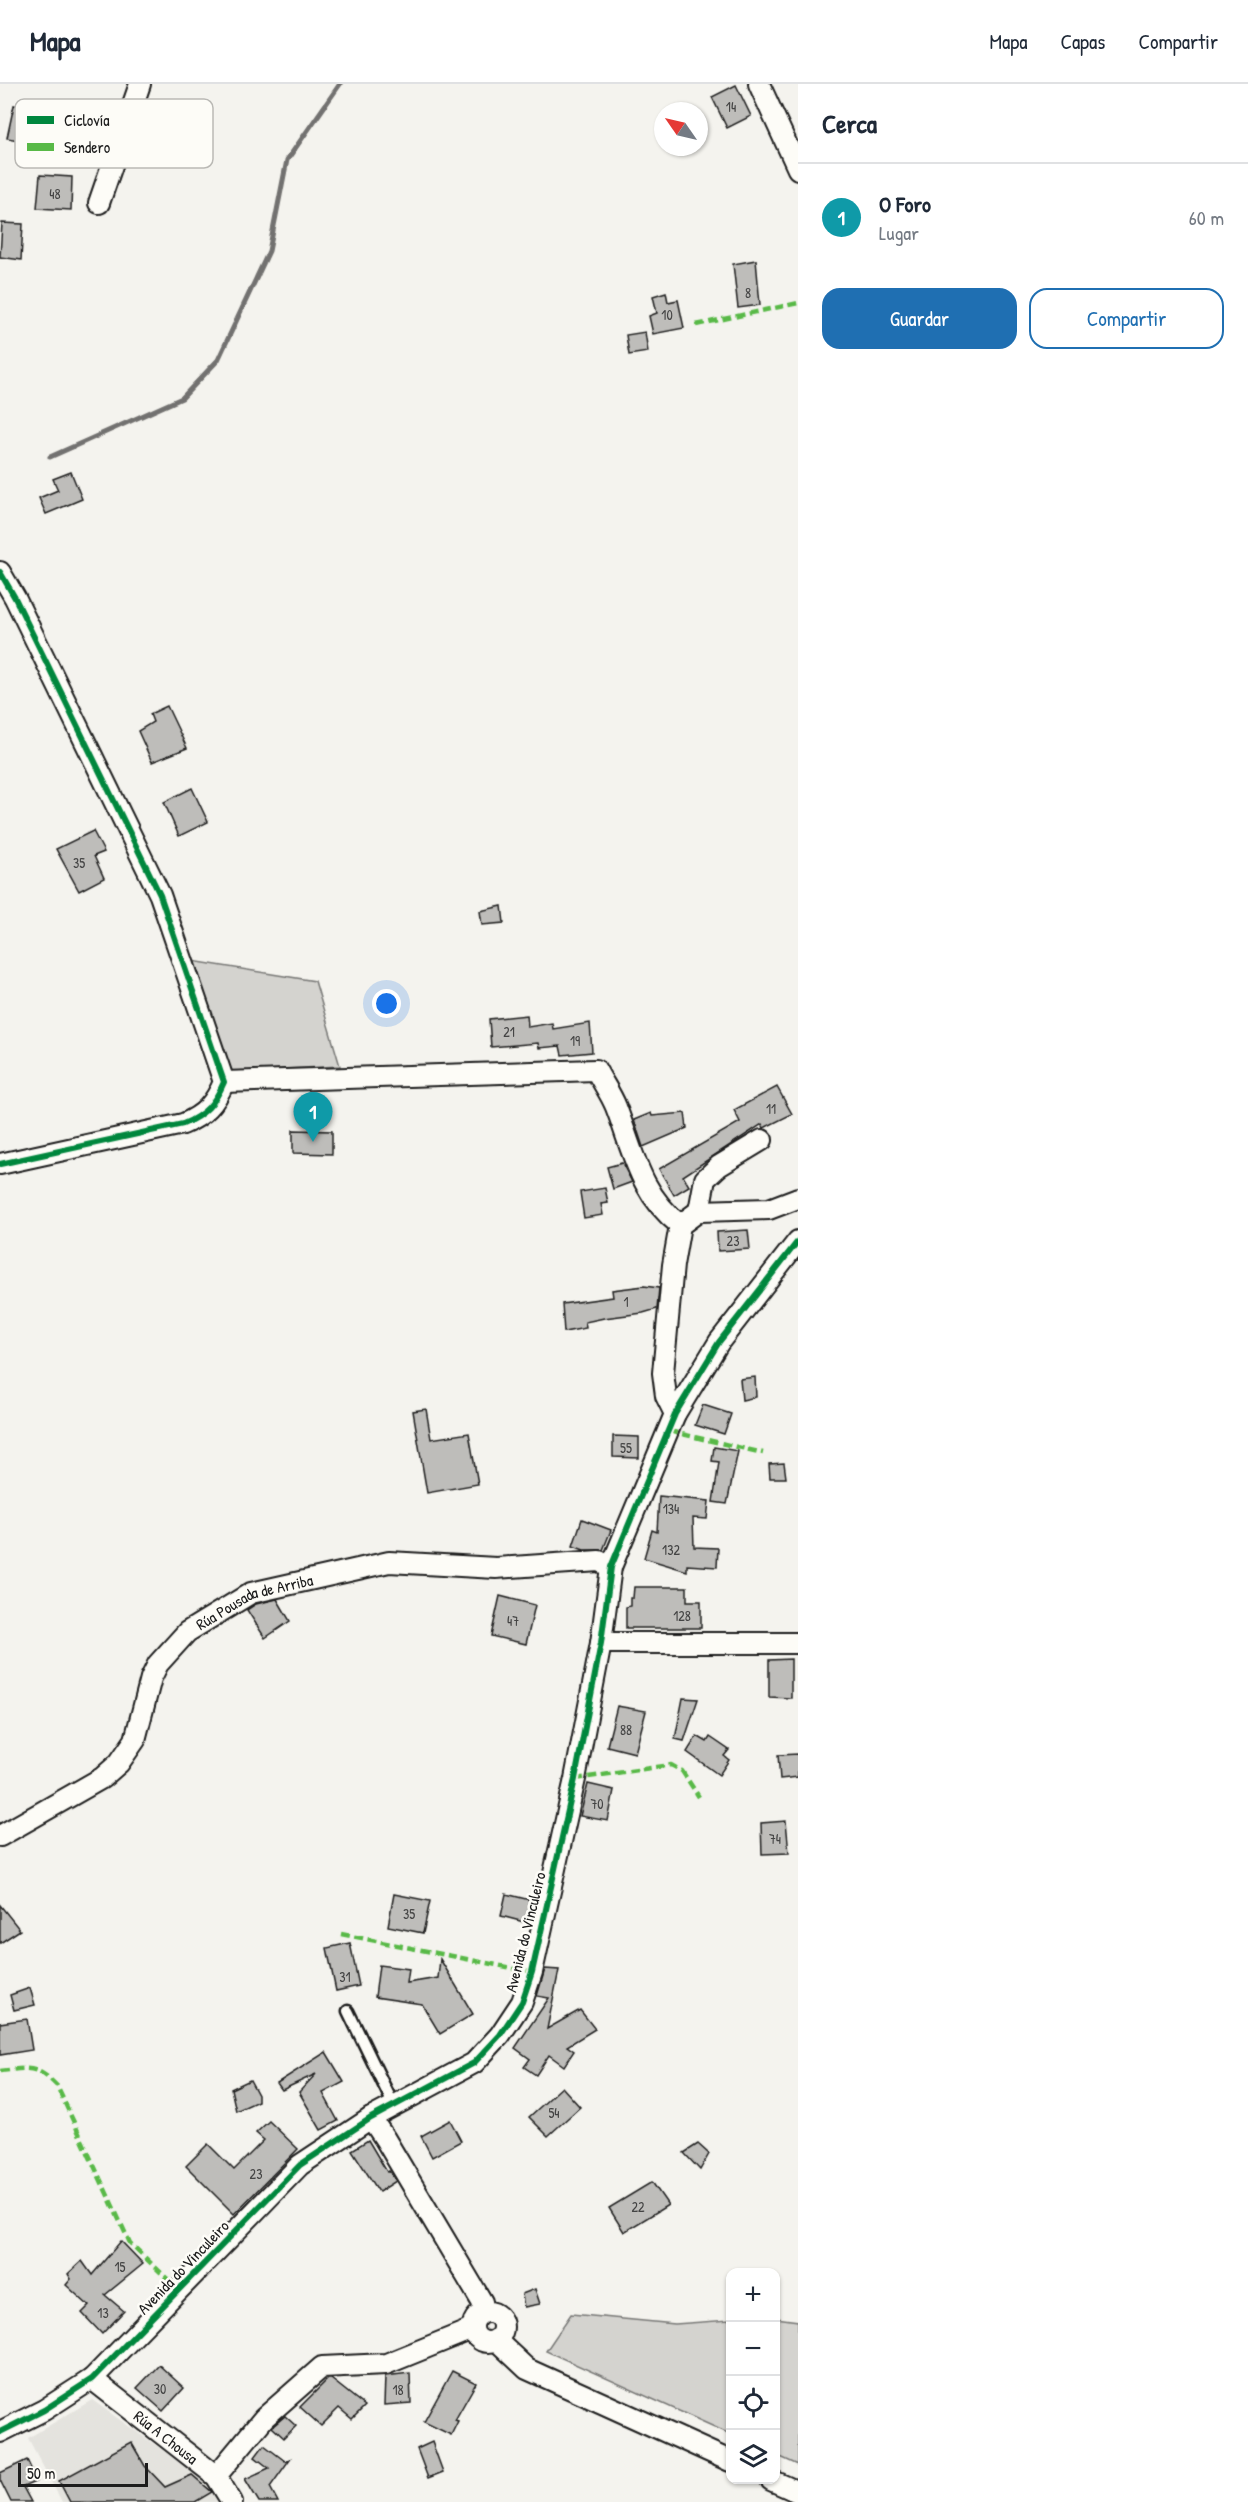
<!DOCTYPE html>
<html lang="es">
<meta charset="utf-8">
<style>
body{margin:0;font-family:"Patrick Hand",sans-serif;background:#f2f2f3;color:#1f2937}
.controls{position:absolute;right:18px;bottom:18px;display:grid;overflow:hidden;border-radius:12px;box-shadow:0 2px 4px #0004}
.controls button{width:54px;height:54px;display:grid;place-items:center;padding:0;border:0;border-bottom:2px solid #e0e1e3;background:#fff;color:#1f2937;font:30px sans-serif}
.compass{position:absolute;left:654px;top:18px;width:54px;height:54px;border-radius:50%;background:#fff;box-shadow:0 2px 4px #0004;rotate:304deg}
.scale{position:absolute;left:18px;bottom:15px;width:130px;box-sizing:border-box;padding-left:6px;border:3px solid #1c1c1c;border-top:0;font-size:16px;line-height:21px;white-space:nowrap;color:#1c1c1c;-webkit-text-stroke:4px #fdfcf7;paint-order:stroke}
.you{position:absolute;left:387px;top:920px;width:21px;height:21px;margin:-15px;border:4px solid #fff;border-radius:50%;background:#1a73e8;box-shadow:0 0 0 9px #1a73e833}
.badge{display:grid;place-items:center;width:39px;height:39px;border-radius:50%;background:#1f6fb2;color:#fff;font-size:20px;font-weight:700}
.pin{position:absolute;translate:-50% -50px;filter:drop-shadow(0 2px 3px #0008)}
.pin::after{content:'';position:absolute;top:32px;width:21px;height:18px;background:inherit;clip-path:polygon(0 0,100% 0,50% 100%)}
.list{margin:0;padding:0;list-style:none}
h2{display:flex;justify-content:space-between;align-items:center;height:78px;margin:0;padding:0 24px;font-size:26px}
h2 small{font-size:20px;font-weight:400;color:#747a83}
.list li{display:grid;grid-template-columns:39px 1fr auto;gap:18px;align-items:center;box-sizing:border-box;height:108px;padding:0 24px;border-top:2px solid #e0e1e3}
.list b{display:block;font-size:22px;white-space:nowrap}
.list p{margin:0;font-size:20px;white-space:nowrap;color:#747a83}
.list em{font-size:20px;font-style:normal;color:#747a83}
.actions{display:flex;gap:12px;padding:18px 24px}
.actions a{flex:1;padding:14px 0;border:2px solid #1f6fb2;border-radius:18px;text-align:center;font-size:21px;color:#1f6fb2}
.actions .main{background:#1f6fb2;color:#fff}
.icon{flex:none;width:33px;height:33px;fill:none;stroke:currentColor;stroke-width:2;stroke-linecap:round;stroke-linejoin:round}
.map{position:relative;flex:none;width:798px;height:2418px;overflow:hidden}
header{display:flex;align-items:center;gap:36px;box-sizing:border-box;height:84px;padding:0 30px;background:#fff;border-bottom:2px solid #e0e1e3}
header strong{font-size:28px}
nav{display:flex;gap:33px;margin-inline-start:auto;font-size:21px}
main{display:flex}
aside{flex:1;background:#fff}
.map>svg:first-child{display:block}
</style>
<header>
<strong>Mapa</strong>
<nav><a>Mapa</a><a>Capas</a><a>Compartir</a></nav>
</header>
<main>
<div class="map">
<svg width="798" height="2418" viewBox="0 0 798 2418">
<rect width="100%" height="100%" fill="#f4f3ee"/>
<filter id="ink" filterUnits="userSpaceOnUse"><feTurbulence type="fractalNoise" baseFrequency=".0167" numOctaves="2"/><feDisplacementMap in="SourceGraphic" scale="12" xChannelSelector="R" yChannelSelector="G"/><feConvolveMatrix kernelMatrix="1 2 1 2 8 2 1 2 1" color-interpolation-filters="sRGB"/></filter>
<g filter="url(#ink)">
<!-- built -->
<path fill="#e4e3de" d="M92,2316l121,86 5,16h-156l-34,-64z"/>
<!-- green -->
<g fill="#d4d3cf" stroke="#787876" stroke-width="1.5">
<path d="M192,877l123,20 25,85 -110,6z"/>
<path d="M571,2230l104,10 55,-4v114l-184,-83z"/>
<path d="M776,2234l22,3v144l-22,-10z"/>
</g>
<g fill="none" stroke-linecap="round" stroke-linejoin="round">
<!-- stream -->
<path stroke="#72716f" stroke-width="5" d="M50,373l132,-59 36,-38 51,-109 18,-91 53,-76"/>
</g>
<!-- building -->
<g fill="#bebdba" stroke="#1c1c1c" stroke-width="1.5">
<path d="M736,1l15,31 -24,12 -15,-31z"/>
<path d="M14,21l28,6 -7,32 -28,-5z"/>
<path d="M40,91l32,2 -1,33 -34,-2z"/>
<path d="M2,139l21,1 -2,36 -21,-3z"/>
<path d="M756,176l4,45 -22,3 -5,-44z"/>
<path d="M666,208l2,10 10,-2 6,28 -31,6 -4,-18 8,-3 -4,-17z"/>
<path d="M645,248l3,20 -19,3 -3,-20z"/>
<path d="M71,388l11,27 -36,15 -7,-16 19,-8 -5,-11z"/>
<path d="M167,622l20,42 -35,14 -14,-31 15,-9 -3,-8z"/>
<path d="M192,704l16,34 -29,14 -15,-34z"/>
<path d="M93,747l11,21 -10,4 10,22 -25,13 -23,-42z"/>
<path d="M502,822l2,17 -22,2 -2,-14z"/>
<path d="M527,931l1,12 24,-4 1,6 37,-6 2,29 -30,3 -2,-9 -21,2 -1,-5 -47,4 -2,-28z"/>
<path d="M777,1003l15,27 -28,14 -2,-4 -79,52 6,10 -15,9 -15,-26 81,-47 -6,-12z"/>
<path d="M651,1029l1,3 33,-3 2,15 -44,19 -9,-27z"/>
<path d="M293,1046l39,1v23l-39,-1z"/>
<path d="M622,1079l10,19 -19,7 -6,-22z"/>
<path d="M605,1104l3,15 -7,1 2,11 -19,3 -4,-26z"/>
<path d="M748,1146l2,19 -32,2 -1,-19z"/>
<path d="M644,1202l15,2 -2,21 -14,4 -39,5 -19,4 1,6 -22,4 -2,-28 51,-7 -1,-7z"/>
<path d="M755,1293l1,20 -14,3 -2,-21z"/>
<path d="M703,1321l28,9 -7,20 -29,-9z"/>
<path d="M426,1325l5,30 38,-6 9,51 -51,9 -14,-82z"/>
<path d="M613,1352l26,1v21l-26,-1z"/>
<path d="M714,1363l24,4 -11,53 -14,-2 6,-40 -7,-1z"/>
<path d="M784,1379l2,15h-16l-1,-14z"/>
<path d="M659,1412l50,5 -2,18 -14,-1 1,29 24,1 -1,19 -30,-2v6l-43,-13 8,-28 5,2z"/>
<path d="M582,1435l29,11 -8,20h-19l-11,-4z"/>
<path d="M634,1503h53v14h14v27h-75v-21l4,-1v-8h3z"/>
<path d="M500,1512l35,9 -9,39 -35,-8z"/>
<path d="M277,1515l13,22 -25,17 -18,-28 9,-6z"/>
<path d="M791,1575v39l-22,-1v-37z"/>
<path d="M683,1614l15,1 -14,42 -9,-2z"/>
<path d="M617,1622l29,5 -11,42 -28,-7z"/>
<path d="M697,1652l10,6 3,-5 19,13 -5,6 5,4 -10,15 -32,-23z"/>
<path d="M798,1670v23l-18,2 -2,-24z"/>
<path d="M588,1700l26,6 -6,31 -28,-5z"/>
<path d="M786,1737l3,32 -27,1 -1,-31z"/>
<path d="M394,1810l36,7 -7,32 -35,-7z"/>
<path d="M506,1810l28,7 -6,22 -27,-7z"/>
<path d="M0,1821l20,25 -20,13z"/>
<path d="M350,1859l9,43 -23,5 -9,-43z"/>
<path d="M440,1875l33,55 -33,20 -18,-30 -47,-7 4,-32 30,4 -2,14 31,-5z"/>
<path d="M545,1885l14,1 -12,59 33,-19 15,19 -28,17 7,5 -10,15 -15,-11 -13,20 -12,-8 6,-8 -15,-11 34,-50 -12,-2z"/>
<path d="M30,1904l5,17 -21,5 -4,-15z"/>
<path d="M27,1935l5,31 -32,5v-32z"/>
<path d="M326,1968l18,30 -21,11 15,28 -17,9 -22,-38 17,-18 -34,16 -5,-7z"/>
<path d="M250,1996l8,15v6l-22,10 -5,-22z"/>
<path d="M562,2003l18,20 -32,29 -19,-19z"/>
<path d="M450,2036l11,21 -29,16 -11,-21z"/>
<path d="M269,2037l29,28 -64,65 -48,-48 22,-22 26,26 30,-30 -8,-7z"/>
<path d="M368,2056l19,32 2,-1 7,10 -17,11 -27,-42z"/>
<path d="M698,2060l11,10 -9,16 -16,-17z"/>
<path d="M652,2098l16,23 -44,27 -15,-24z"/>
<path d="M121,2157l22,23 -38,31 19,16 -22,23 -20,-21 7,-7 -23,-21 5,-6 -3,-5 14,-13 10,14z"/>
<path d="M535,2205l5,15 -16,3 -2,-13z"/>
<path d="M159,2281l25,23 -21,23 -26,-23z"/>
<path d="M452,2287l24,12 -21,37 3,1 -7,14 -27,-13z"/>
<path d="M410,2289l1,30 -27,2 1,-29z"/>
<path d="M328,2295h3l34,27 -13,13 -13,-11 -18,18 -21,-19z"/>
<path d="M285,2332l11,10 -12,12 -12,-11z"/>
<path d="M131,2358l14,24 20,21 27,-12 20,17 -17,10h-125l-11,-21z"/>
<path d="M432,2358l11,30 -15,6 -11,-29z"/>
<path d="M264,2361l21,16 5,-2 -20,28 8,15h-19l-14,-23 24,-11 -14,-11z"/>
<path d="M27,2376l10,21 -14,6 8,15h-20l-11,-22v-7z"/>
</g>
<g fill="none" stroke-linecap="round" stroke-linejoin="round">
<defs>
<path id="lane" d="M348,1927l46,95"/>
<g id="street">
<path d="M759,0l39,85"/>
<path d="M99,119l41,-119"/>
<path d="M0,488l15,26 145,297 64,187c-9,21 -19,33 -41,42l-183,40"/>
<path d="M224,998l372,-12c6,12 15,24 20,37 17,44 24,87 64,118"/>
<path d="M699,1127l6,-32 14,-13 43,-26"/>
<path d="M675,1330l-9,-18 -3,-23 10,-108 7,-40 19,-14 70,-2 29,-11"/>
<path d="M601,1559h197"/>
<path id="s1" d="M0,1752l102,-58 17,-15 16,-23 16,-62 7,-14 29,-32 64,-39 138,-31 107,6 103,-7 12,6"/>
<path d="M371,2034l14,21 97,163 2,10"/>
<circle cx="488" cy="2243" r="15"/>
<path d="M496,2256l31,29 203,92"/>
<path id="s2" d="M92,2295l124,97 16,26"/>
<path d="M0,2348l44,-22 48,-31 208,-214 71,-47 103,-55 26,-28 22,-33 10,-30 43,-193 26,-136 10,-76 64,-153 44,-72 79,-101"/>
<path d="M216,2392l48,-58 58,-51 64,-3 79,-32 8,-2"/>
<path d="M771,2396l27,12"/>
</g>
</defs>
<!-- lane casing -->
<use href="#lane" stroke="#1c1c1c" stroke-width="15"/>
<!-- street casing -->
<use href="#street" stroke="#1c1c1c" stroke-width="24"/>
<!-- lane -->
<use href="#lane" stroke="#fdfcf7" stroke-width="10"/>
<!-- street -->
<use href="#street" stroke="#fdfcf7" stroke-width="20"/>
<!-- quiet -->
<g stroke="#58b947" stroke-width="4.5" stroke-dasharray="9 4.5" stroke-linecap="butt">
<path d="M696,241l102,-22"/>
<path d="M669,1347l94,22"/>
<path d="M575,1695l96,-14 11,6 17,26"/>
<path d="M341,1850l191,38"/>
<path d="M0,1987c28,-3 36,-7 57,15l73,157 50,48"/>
</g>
<defs>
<g id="cycleway">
<path d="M0,488l15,26 145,297 64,187c-9,21 -19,33 -41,42l-183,40"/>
<path d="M0,2348l44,-22 48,-31 208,-214 71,-47 103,-55 26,-28 22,-33 10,-30 43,-193 26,-136 10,-76 64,-153 44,-72 79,-101"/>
</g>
</defs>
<!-- cycleway casing -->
<use href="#cycleway" stroke="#fdfcf7" stroke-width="10"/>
<!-- cycleway -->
<use href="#cycleway" stroke="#00873e" stroke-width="6"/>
</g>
</g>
<g text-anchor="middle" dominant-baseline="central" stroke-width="5" stroke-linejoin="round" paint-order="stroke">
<!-- number labels -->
<g font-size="14" fill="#444">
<text x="731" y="22">14</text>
<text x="55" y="109">48</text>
<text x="748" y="208">8</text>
<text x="667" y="230">10</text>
<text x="79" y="778">35</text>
<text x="509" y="947">21</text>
<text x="575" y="956">19</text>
<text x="771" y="1024">11</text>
<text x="733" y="1156">23</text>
<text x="626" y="1217">1</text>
<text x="626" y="1363">55</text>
<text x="671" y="1424">134</text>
<text x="671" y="1465">132</text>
<text x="682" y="1531">128</text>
<text x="513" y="1536">47</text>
<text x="626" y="1645">88</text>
<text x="597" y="1719">70</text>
<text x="775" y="1754">74</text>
<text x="409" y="1829">35</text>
<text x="345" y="1892">31</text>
<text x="554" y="2028">54</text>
<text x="256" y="2089">23</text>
<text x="638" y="2122">22</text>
<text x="120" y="2182">15</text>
<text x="103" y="2228">13</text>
<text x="160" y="2304">30</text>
<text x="398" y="2305">18</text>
</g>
<!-- street labels -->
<g font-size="16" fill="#1c1c1c" stroke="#fdfcf7">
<text stroke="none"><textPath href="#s1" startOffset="366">Rúa Pousada de Arriba</textPath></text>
<text transform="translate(525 1848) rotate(-76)">Avenida do Vinculeiro</text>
<text transform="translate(183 2183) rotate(-46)">Avenida do Vinculeiro</text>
<text stroke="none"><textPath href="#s2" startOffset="94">Rúa A Chousa</textPath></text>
</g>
</g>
<!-- legend -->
<rect x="15" y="15" width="198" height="69" rx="9" fill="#fdfcf7" stroke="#bab9b5" stroke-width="1.5"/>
<rect x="27" y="32" width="27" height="8" fill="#00873e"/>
<rect x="27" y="59" width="27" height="8" fill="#58b947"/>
<g font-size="16" fill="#1c1c1c">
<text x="64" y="42">Ciclovía</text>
<text x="64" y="69">Sendero</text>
</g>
</svg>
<div class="controls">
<button>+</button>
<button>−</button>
<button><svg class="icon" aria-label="locate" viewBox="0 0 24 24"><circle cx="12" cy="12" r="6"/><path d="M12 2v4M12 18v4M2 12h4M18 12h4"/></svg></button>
<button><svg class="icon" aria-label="layers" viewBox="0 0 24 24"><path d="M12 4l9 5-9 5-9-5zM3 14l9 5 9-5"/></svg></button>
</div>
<svg class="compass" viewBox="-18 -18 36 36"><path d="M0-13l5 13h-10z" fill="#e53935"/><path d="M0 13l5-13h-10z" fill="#747a83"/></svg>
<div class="scale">50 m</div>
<div class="you"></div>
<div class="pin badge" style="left:313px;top:1058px;background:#0f9aa8">1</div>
</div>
<aside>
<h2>Cerca<small></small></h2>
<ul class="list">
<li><span class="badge" style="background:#0f9aa8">1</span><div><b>O Foro</b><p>Lugar</p></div><em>60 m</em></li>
</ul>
<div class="actions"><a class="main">Guardar</a><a>Compartir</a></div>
</aside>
</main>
